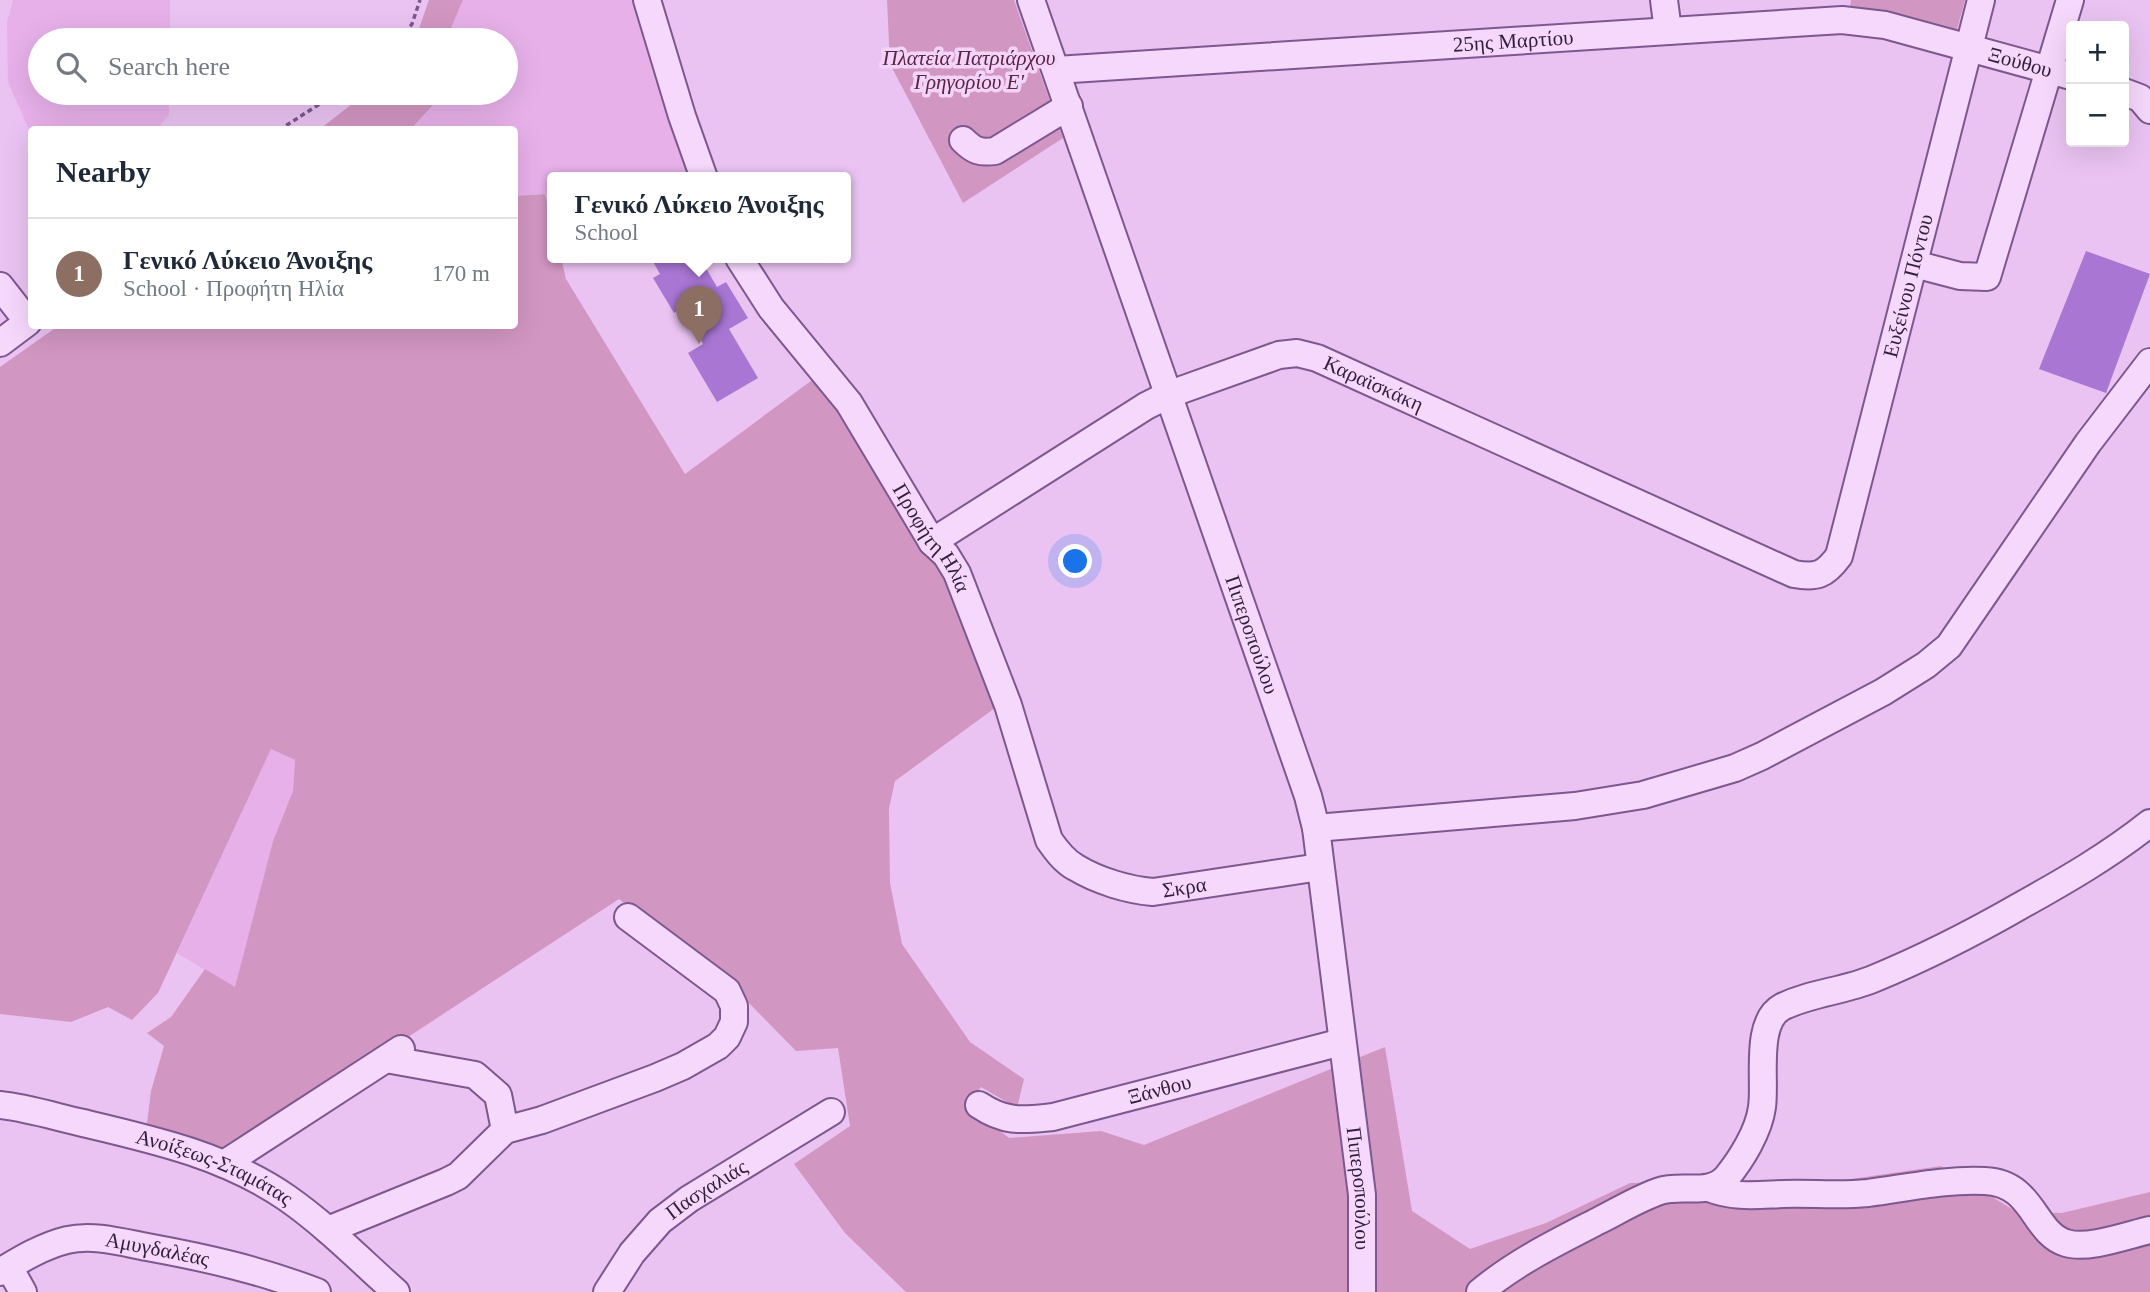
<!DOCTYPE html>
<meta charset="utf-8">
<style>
body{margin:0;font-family:Georgia,serif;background:#f2f2f3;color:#1f2937}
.controls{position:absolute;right:21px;top:21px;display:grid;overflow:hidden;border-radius:7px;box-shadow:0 7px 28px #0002}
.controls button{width:63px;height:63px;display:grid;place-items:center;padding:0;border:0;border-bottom:2px solid #e0e1e3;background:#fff;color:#1f2937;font:35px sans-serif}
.you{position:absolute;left:1076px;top:562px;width:24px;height:24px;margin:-18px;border:5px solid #fff;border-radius:50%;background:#1a73e8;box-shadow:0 0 0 10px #1a73e833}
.badge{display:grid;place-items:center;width:46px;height:46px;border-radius:50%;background:#db2777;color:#fff;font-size:23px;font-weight:700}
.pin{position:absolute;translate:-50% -58px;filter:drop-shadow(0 2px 4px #0008)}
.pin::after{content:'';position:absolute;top:37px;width:24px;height:21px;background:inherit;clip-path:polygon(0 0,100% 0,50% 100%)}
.popup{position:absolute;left:547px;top:172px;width:304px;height:91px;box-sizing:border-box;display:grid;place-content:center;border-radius:7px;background:#fff;filter:drop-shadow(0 2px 5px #0005);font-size:23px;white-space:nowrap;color:#747a83}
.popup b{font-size:26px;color:#1f2937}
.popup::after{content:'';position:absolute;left:50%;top:100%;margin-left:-14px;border:14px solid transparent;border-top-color:#fff}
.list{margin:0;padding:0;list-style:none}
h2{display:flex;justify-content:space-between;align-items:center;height:91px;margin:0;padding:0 28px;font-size:30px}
h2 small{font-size:23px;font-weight:400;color:#747a83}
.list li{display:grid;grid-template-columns:46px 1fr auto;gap:21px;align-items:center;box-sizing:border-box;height:112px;padding:0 28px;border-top:2px solid #e0e1e3}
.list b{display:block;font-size:26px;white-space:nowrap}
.list p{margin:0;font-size:23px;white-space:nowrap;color:#747a83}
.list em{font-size:23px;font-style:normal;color:#747a83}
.icon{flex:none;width:38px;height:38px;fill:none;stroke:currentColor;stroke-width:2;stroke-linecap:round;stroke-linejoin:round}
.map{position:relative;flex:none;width:2150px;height:1292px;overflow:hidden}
.search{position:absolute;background:#fff;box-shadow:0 7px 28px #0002;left:28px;top:28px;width:490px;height:77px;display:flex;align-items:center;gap:18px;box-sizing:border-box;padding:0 24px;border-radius:38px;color:#747a83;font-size:26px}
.panel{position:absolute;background:#fff;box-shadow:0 7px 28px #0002;left:28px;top:126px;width:490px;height:203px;border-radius:7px}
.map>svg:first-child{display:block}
</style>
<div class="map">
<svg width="2150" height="1292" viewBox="0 0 2150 1292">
<rect width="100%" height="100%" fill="#eac3f2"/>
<!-- farmland -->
<g fill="#e7b0e9">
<path d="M13,0h157v40h-130v53h129v22l-12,14 -125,1 -1,4 -23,-52 -1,-60z"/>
<path d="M463,0h177l57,177 -145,1v15l-37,3 -1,-66h-103l25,-27 3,-10h67v-53h-56l1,-12z"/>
<path d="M271,749l24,11 -2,31 -20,50 -38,147 -58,-35z"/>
</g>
<!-- green -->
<g fill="#d296c3">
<path d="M429,0h34l-12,28 -1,12h-35z"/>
<path d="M887,0h127l49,138 -100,65 -73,-139z"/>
<path d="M1851,0h114l-9,33 -107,-19z"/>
<path d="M366,93h73l-3,9 -25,27h-91z"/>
<path d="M545,194l7,30v34h9l5,21 119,195 134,-99 121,188 59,142 -104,76 -6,27 1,75 12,61 68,98 54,37 -7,29 -36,-21 -14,18 42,33 92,-7 43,14 241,-98 27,164 58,38 76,-26 84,-40 138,-3 69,1 104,-15 76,46 45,1 88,-21v100h-1244l-61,-59 -51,-69 56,-38 -12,-78 -42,3 -46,-47 -131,-105 -396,259 -77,-27 5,-40 13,-45 -17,-13 24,-16 34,-48 30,18 38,-146 20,-50 2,-31 -24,-11 -113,244 -26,27 -24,-13 -37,15 -71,-8v-647l58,-41h456l1,-130z"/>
</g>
<!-- building -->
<g fill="#a976d4">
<path d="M2086,251l64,23 -44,119 -67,-24z"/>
<path d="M651,258h49l17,29 9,-5 22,36 -19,11 29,49 -41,24 -29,-49 15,-9 -21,-36 -8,5 -21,-35 7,-4z"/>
</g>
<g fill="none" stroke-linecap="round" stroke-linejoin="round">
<defs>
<g id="minor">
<path d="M647,0l35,116 22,62"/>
<path id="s1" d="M1031,0l277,796 8,32 46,367v97"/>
<path d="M1664,0l4,31"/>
<path id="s2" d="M1056,70l786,-50 43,5 186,51"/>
<path d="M2124,92l16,6 10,12"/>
<path d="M963,140c11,11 17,13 32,11l74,-45"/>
<path id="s3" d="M739,258l32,50 78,95 83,139 14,13 11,18 51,132 41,135c7,10 15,21 26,27 23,14 53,23 78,25l167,-25"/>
<path d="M1914,264l46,12 27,1 83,-277"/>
<path d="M0,286l28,36 -28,21"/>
<path id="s4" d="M932,542l214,-136 24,-12 109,-39 18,-2 20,5 477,216c23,4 31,1 45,-18l142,-556"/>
<path d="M1316,828l259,-22 68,-11 92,-27 27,-12 121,-64 43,-27 23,-19 139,-203 62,-81"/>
<path d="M386,1059l89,16 23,20 7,35"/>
<path id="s5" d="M0,1105c28,3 56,12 83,18 72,17 143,33 204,75 40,28 73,62 109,94"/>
<path id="s6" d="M979,1105c27,18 43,15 74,12l289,-75"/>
<path d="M224,1164l177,-115"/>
<path d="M1709,1188c26,10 47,7 74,6 28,-1 57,2 85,-1 38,-5 78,-14 117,-12 49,2 48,52 81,62 22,7 62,-8 84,-13"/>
<path d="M328,1230l118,-48 12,-6 47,-46 37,-10 113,-42 28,-12 35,-20 9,-9 7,-15v-16l-7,-15 -99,-74"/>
<path d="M9,1267l14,25"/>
<path id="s7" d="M0,1272c21,-13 43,-26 67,-32 26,-6 54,2 80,7 60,11 113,23 170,45"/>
<path id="s8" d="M607,1292l25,-39 28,-32 29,-22 142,-87"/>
<path d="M1480,1292c36,-30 77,-50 118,-71 20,-10 41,-23 62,-30 21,-7 50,5 66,-13 15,-18 33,-47 36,-71 4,-26 -8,-85 20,-100 28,-14 62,-16 91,-28 51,-21 100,-46 147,-73 45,-25 90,-51 130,-83"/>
</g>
</defs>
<!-- minor casing -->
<use href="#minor" stroke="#7c588f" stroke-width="30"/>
<!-- path -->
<g stroke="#7c588f" stroke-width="3.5" stroke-dasharray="5 3.5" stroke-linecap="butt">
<path d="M400,40l12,-16 8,-24"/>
<path d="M279,130l58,-37"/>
</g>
<!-- minor -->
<use href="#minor" stroke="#f6d8fc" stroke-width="26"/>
</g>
<g text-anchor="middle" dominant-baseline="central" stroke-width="7" stroke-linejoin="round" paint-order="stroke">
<!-- street labels -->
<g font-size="21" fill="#311d3d" stroke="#f3d4f9">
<text stroke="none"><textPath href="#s2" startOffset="458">25ης Μαρτίου</textPath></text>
<text stroke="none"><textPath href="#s2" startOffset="971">Ξούθου</textPath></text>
<text stroke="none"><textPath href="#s4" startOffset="1290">Ευξείνου Πόντου</textPath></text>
<text stroke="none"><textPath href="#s4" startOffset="497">Καραϊσκάκη</textPath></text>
<text stroke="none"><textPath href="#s3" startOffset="341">Προφήτη Ηλία</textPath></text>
<text stroke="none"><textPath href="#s1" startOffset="672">Πιπεροπούλου</textPath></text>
<text stroke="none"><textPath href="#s3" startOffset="819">Σκρα</textPath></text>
<text stroke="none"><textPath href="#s6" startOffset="187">Ξάνθου</textPath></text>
<text stroke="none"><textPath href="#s5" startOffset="224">Ανοίξεως-Σταμάτας</textPath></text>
<text stroke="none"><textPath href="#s1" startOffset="1239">Πιπεροπούλου</textPath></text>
<text stroke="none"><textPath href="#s8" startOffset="145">Πασχαλιάς</textPath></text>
<text stroke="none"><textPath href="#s7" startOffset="166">Αμυγδαλέας</textPath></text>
</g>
<!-- park labels -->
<g font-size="21" font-style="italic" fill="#5c2246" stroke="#f3d4f9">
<text x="969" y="58">Πλατεία Πατριάρχου<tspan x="969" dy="24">Γρηγορίου Ε'</tspan></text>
</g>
</g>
</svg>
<div class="controls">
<button>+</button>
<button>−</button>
</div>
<div class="you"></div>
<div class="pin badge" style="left:699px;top:344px;background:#8d6e63">1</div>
<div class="popup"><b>Γενικό Λύκειο Άνοιξης</b>School</div>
<div class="search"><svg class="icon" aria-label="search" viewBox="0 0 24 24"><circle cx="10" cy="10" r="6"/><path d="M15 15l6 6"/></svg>Search here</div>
<section class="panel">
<h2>Nearby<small></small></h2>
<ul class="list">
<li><span class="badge" style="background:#8d6e63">1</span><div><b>Γενικό Λύκειο Άνοιξης</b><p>School · Προφήτη Ηλία</p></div><em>170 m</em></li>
</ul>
</section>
</div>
